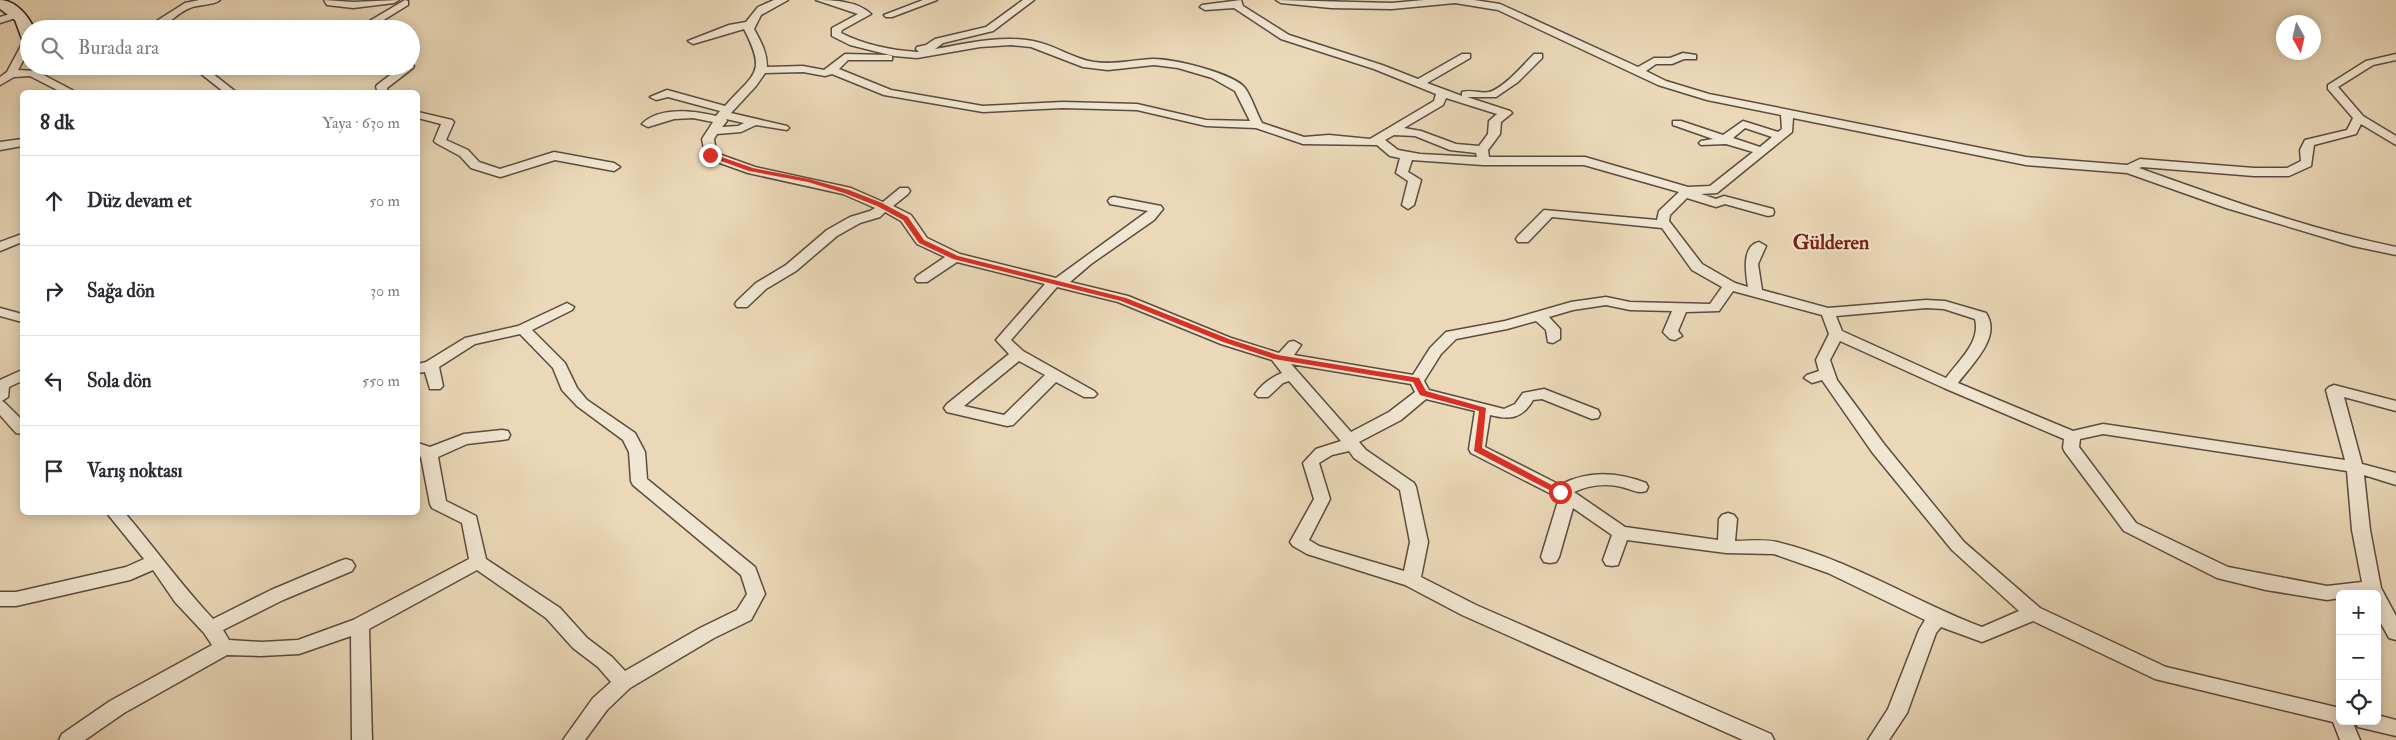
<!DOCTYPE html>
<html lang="tr">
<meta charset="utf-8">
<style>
body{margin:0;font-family:"IM FELL Double Pica",serif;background:#f7f7f7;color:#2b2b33}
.controls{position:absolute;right:15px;bottom:15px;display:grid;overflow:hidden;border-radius:8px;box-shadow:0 2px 12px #0003}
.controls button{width:45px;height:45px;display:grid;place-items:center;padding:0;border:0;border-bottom:1px solid #e1e1e2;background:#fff;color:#2b2b33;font:25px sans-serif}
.compass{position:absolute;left:2276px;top:15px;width:45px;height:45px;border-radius:50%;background:#fff;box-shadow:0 2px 12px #0003;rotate:172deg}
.stop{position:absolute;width:15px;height:15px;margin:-11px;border:4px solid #d93025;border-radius:50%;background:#fff}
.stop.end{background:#d93025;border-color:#fff;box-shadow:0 1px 5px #0008}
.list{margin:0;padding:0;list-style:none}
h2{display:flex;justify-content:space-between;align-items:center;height:65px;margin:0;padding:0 20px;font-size:21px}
h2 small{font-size:16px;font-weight:400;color:#7c7c81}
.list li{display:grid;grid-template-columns:32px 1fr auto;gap:15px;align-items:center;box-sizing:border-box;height:90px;padding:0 20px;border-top:1px solid #e1e1e2}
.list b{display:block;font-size:19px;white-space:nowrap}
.list em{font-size:16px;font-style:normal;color:#7c7c81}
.icon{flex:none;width:28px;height:28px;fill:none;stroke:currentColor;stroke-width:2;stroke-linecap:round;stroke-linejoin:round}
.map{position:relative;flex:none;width:2396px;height:740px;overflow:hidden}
.search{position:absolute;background:#fff;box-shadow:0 2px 12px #0003;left:20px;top:20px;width:400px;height:55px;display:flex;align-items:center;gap:12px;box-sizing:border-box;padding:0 18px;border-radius:28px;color:#7c7c81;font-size:19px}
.panel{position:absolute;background:#fff;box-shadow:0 2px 12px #0003;left:20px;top:90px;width:400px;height:425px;border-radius:8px}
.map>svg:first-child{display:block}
</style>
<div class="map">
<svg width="2396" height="740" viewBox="0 0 2396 740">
<rect width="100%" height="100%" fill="#ead8b8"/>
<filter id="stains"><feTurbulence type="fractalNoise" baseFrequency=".004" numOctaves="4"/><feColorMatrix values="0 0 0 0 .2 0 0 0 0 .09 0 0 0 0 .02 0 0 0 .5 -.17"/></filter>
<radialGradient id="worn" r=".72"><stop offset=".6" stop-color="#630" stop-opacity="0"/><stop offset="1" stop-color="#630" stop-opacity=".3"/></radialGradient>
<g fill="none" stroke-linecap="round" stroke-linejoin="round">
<defs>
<g id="street">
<path d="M199,0h21c-8,6 -21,4 -30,8 -20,8 -19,21 -46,21l41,-26z"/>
<path d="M324,0l29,2 46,-2 -5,3 -41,5 -26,-3z"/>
<path d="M405,0l3,1v4l-39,24h-13z"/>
<path d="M774,0h14l-27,15 -7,14c7,13 13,23 13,38l36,-1 21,4 21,-16 43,1 4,1v4h-44l-9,9 52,21 92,16 80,-4 74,2 69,16 44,1 -15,-30 -23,-13 -34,-10 -24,-3 -46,5 -25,-3 -52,-20 -20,-2 -31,2 -63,11 -23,-2 -44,-11 -18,-9v-8l26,-14 -42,-14c17,0 42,1 55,14l-29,16 -1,3c24,12 49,17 76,19h2l-3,-3 1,-2 9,-2 9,-6 51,-12 37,-27h11l-41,31 -50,12 -8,6c32,-6 66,-14 98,-8 22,4 40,18 61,21 20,3 38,-2 58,-3 18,-1 82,14 93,29 7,10 11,24 17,35l42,14 25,-2 41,4 64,-38 2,-7 -62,-25 -93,-30 -47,-31 -29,2 -5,-3 2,-2 39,-5 2,6 46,29 93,30 36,14 44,-25h8v4l-43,25 35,13v-4c9,-3 19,2 27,0 15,-4 35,-28 45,-38h8v4l-24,24 -22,15h-29l43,14 2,2 -11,9 -1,12 -12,16 1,7h96l103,30 22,-1 43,-34 -27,-8 -25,1 -2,-2 2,-2 12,-2 -40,-14v-4h8l42,14 20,-14 35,11 4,-3 -1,-14 -74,-15 -49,-15 -160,-75 -43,-7 -63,6 -61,-1 -50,-5 -5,-3 116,3 32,-3h50l26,4 138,63 16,-9h16l13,-5 13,2v4h-12l-12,5h-16l-10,7 20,10 43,13 317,63 101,8 13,-6 114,9h33l14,-7 -1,-11 5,-10 42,-10 6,-12 -25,-29v-4l38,-24 30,-7v6l-23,5 -35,22 25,29 33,20v9l-35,-21 -5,10 -42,11 -3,21 -22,10h-35l-112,-9 -3,1c84,30 169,61 257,79v8l-43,-9 -127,-38 -99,-35 -101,-8 -233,-47 -1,14 -75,61 -16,1 15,5 8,-3 49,13 1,3 -1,3 -5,1 -43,-12 -9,3 -29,-9 -17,17 -1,6 33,43 33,19 13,4c-2,-13 -7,-41 11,-45l7,4 -8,18 4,26 66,18 98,-8 19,1 41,12c16,24 -14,51 -28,70l115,48 30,-7 242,36 -19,-70 3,-3 5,-2 62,16v10l-52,-14 18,67 34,9v12l-32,-10 6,55 11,58 15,28v24l-7,-2 -12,-22v-22h-37v4l-13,2 -61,-10 -49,-12 -93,-47 -59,-79 -2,-4 1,-9 -120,-51 -104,-47 -10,19 7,20 47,64 80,98 76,66 126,59 174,41v13h12l8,19h-20l-7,-18 -178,-43 -122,-58 -51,21 -41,-15 -5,6 -29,80 -18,27h-21l20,-31 31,-79 6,-10 -97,-47 -54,-19 -48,-1 -99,-13 -9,25 -6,1 -6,-1 -3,-5 9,-25 -39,-27 -14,49 -3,5 -6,1 -6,-1 -3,-5 18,-59 -88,-45 -2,-4 6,-38 -49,-12 -25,21 -42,22 7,8 48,33 2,4 12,55 -7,35 55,28 295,129 3,6h-31l-281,-125 -57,-30 -98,-31 -14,-8 -3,-4 24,-43 -11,-36 13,-14 25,-8 -52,-60 -6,2 -15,14h-10l-3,-3c7,-10 17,-17 27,-21l-10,-13 -51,-16 -103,-42 -61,-15 -46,53 12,11 71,40 3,3 -3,3h-10l-28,-15 -43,43 -6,1 -60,-14 -3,-4 3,-4 62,-50 -13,-14 49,-56 -88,-22 -30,20h-10l-2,-3 2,-3 28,-19 -28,-13 -16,-23 -16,-9 -5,5 -20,6 -23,13 -41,35 -30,18 -19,18h-10l-2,-3 2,-3 19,-18 30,-18 41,-35 23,-13 20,-6 5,-3 -32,-14 -95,-21 -42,-15 -4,-19 11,-17 -20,-4 -19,1 -26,8 -6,-3c17,-18 53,-13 74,-8l4,-5 -52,-14 -12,3 -6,-3 17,-7 58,16c30,-34 42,-32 19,-77l-51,15 -5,-3 41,-16 17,-3 12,-15zM803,72l22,4 7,-2 52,21 99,17 80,-4 74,2 69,16 50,2 47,16 74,1 13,11 10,2 -4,15 12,8 -6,24 6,4 6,-4 7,-25 -13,-8 4,-12 71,5h101l95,27 -20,19 -2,9 -113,-10 -26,26 -2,3 2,3h10l24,-25 110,11 30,42 30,17 -12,17 -80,-2 -24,-5 -35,5 -66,19 -59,11 -16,16 -17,27 -119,-20 7,-10 -7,-4 -5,1 -10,11 -48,-15 -103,-42 -58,-14 21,-18 63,-44 9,-11 -2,-3 -47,-9 -4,1 -2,3 2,3 38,7 -92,67 -96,-24 -33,-16 -16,-23 -18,-9 15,-12 2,-3 -2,-3h-8l-17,14 -32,-14 -96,-21 -39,-14 -2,-14 3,-5 24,-2 15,-7 31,5 2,-2 -2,-2 -56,-13 25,-27 9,-13zM1446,98l51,16 -8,7 -1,13 -9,12 -23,-2 -35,-13 -17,-3 39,-23zM726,119l18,4 -6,3 -16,1 5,-6zM1745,128l27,9 -12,10 -27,-9zM1394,135l21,1 35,14 26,3 1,4 -57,-3 -22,-4 -13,-10zM1733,291l89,24 7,19 -13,26 3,11 -12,4 -3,3 8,5 10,-3 50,72 80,98 67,61 -37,16c-69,-26 -133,-68 -205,-85 -13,-3 -29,-1 -42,-1l2,-22 -3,-4 -6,-2 -6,2 -3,4 -1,21 -93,-13 -51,-35c15,-7 32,-9 48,-5 9,2 15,7 24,4l2,-4 -2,-4c-29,-11 -58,-13 -86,2l-75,-38 5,-32c20,5 32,4 43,-15l9,-1 50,20 6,-1 2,-4 -2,-4 -54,-21 -21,4 -8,11 -11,5 -75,-19 -5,-9 17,-27 15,-15 51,-10 29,-8 10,9 2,12 5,1 7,-4v-10l-11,-12 24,-7 33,-5 24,5 42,1 -9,21 7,7 5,1 7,-4 -4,-5 8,-19 33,-1zM1926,308l18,1 31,10c6,23 -16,41 -29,59l-104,-47 -6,-15zM1019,361l26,14 -41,40 -40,-9zM1291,364l120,20 4,8 -26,20 -38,20zM2103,434l244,37 5,59 10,52 -35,4 -99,-19 -92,-44 -57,-76 1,-8zM1349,451l5,7 46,32 10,52 -6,29 -85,-25 -10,-6 21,-41 -11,-36 13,-8z"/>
<path d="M923,0h14l-45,17h-6l-2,-2z"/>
<path d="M19,11l3,1v4l-22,7v-6z"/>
<path d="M29,37v13l-11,20 18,1 36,19 1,2h-12l-31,-16 -16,1 -14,8v-8l7,-5 17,-32z"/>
<path d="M411,63l3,3 -1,2 -26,20 1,4h-10l-2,-5 1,-2 25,-19h9z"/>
<path d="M191,66h12l33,26h-12z"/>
<path d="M418,112l34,8 2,2 -8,18 22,10 11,12 21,7 54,-17 60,11 6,4 -6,4 -59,-11 -51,16 -4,1 -29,-9 -11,-12 -24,-13 -2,-2 7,-17 -23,-6z"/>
<path d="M22,139v7l-22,4v-8z"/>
<path d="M22,234v8l-22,9v-9z"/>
<path d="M567,303l7,4 -2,3 -40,20 33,33 12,25 10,12 48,33 10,19 2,27 108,88 10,27 -14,26 -37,18 -84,50 -23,22 -22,30h-22l30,-42 18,-16 -13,-15 -25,-19 -27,-30 -69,-48 -108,59 3,111h-20l-1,-104 -52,18 -38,2 -34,-1 -103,58 -39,27h-26l3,-6 48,-33 102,-56 -8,-12 -29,-31 -22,-32 -23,10 -114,26h-16v-14h16l110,-25 18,-8 -38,-47h18c31,36 57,73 89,107l58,-29 69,-29 6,-2 6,2 3,5 -3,5 -69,29 -60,30 6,10 32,2 37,-2 55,-20 116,-61 -7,-36 -30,-15 -2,-4 -9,-47 -3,-2v-12l12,4 34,-13 38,-4 6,1 2,4 -2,4 -6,1 -35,4 -29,13 8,44 30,15 10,43 74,49 27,30 25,19 13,14 75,-43 37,-18 10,-16 -6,-19 -108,-90 -2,-4 -2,-29 -6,-12 -46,-34 -15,-16 -9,-22 -33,-34 -45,10 -36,23 4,19 -3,3h-10l-5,-17 -7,1v-9l8,-2 39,-24 53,-12z"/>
<path d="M0,308l22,6v8l-22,-6z"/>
<path d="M22,370v11l-13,6 -1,10 -6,4 3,2 17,17v14l-6,-1 -16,-18v-35z"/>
<path d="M2377,715l19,5v16l-38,-9 -3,-6h22z"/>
</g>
<path id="secondary" d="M0,0c15,0 29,16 34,29h-5v14l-7,-4 -7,-19 -15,-11z"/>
</defs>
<!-- street casing -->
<use href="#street" stroke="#5a4c3e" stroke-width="3"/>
<!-- secondary casing -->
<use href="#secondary" stroke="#2a1d16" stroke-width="3"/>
<!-- street -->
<use href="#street" fill="#f1e6d1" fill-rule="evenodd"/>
<!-- secondary -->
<use href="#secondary" fill="#f1e6d1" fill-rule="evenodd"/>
</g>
<!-- route -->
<path fill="#d93025" d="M710,153l43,15 56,11 40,11 33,13 26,14 16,23 34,16 168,42 103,41 49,16 141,23 7,13 60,17 -4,40 83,44 -5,3 -3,-1 -83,-43 5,-40 -59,-16 -7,-13 -139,-23 -51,-17 -102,-41 -168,-42 -34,-16 -16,-23 -26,-14 -33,-13 -36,-11 -59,-11 -42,-15z"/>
<g text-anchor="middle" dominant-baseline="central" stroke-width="4" stroke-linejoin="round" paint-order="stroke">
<!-- quarter labels -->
<g font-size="20" font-weight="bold" fill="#7a1f14" stroke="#f1e6d1">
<text x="1831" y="242">Gülderen</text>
</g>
</g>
<rect width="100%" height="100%" filter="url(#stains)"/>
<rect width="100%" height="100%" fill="url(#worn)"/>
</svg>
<div class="controls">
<button>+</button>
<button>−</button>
<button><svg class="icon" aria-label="locate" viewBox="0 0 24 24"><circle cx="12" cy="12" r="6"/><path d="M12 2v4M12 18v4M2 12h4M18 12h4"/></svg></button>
</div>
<svg class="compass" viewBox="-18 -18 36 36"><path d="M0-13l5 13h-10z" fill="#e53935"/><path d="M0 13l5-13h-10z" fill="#7c7c81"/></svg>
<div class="stop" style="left:1560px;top:492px"></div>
<div class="stop end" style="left:710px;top:155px"></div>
<div class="search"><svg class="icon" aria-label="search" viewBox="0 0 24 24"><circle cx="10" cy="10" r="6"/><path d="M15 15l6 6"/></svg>Burada ara</div>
<section class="panel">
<h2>8 dk<small>Yaya · 630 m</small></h2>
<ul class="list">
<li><svg class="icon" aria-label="ahead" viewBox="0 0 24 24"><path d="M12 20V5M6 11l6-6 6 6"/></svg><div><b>Düz devam et</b></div><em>50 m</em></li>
<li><svg class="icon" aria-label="right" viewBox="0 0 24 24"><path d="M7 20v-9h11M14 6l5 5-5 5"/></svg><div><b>Sağa dön</b></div><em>30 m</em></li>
<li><svg class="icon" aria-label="left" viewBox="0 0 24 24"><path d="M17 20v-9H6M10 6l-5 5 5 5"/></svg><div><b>Sola dön</b></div><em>550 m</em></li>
<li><svg class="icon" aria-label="arrive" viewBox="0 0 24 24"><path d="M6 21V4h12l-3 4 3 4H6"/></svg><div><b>Varış noktası</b></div></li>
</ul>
</section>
</div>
